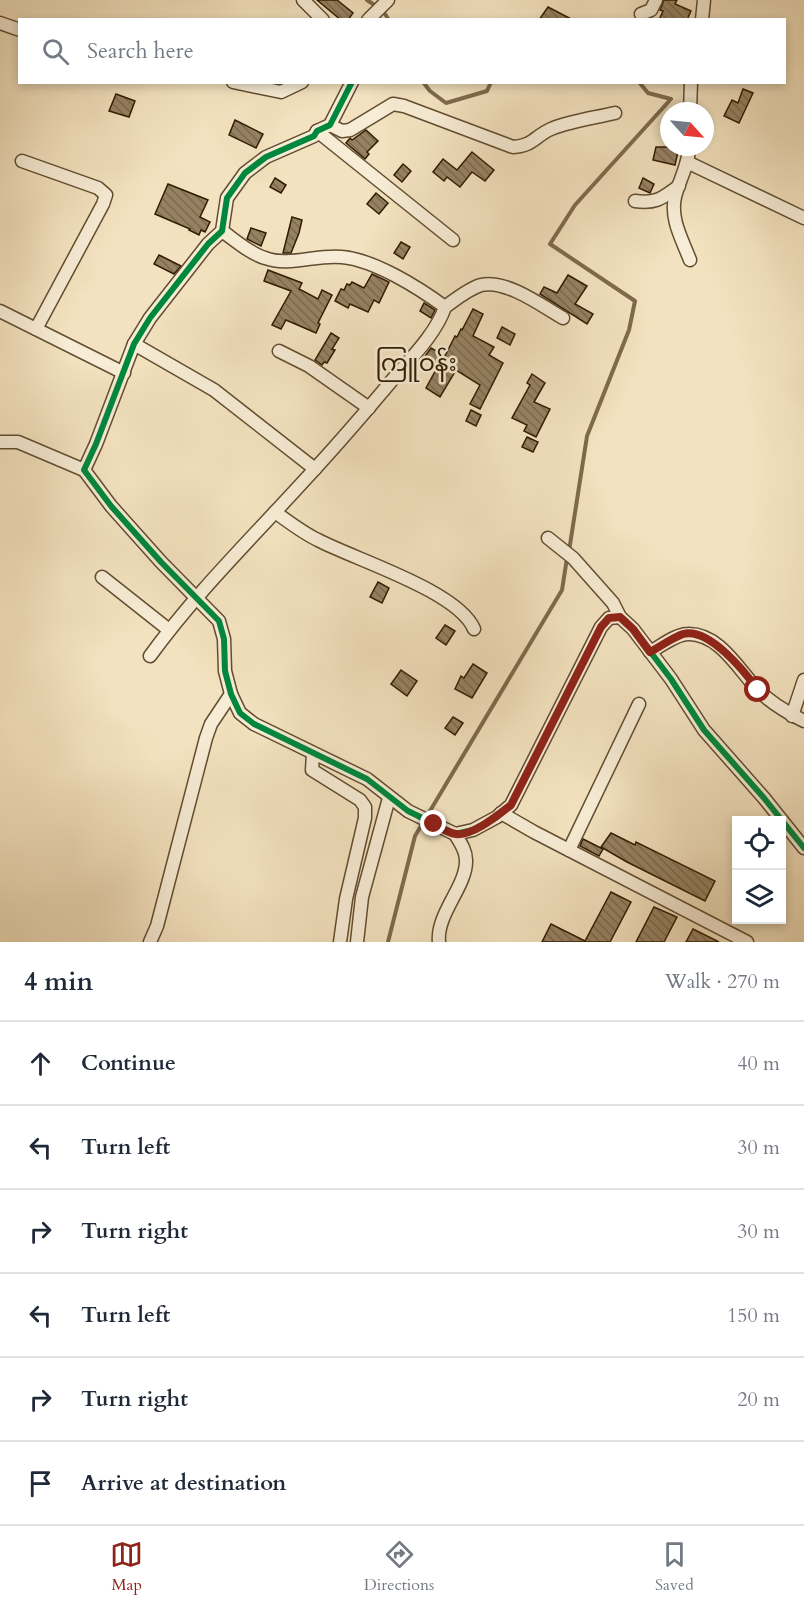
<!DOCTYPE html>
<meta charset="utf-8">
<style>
body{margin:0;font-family:Cardo,"Noto Sans Myanmar",serif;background:#f6f6f7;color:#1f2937}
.controls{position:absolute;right:18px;bottom:18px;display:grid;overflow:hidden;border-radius:0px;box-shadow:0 3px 9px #0003}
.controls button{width:54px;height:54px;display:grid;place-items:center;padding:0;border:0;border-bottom:2px solid #e0e1e3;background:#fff;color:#1f2937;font:30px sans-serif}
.compass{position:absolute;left:660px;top:102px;width:54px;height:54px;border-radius:50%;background:#fff;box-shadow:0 3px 9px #0003;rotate:117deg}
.stop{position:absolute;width:18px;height:18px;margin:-14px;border:4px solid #8f2418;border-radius:50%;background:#fff}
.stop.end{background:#8f2418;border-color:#fff;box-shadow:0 2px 6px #0008}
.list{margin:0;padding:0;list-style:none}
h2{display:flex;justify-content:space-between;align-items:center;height:78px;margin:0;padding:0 24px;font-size:26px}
h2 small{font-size:20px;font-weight:400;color:#747a83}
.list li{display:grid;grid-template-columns:39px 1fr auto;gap:18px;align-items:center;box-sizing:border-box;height:84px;padding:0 24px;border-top:2px solid #e0e1e3}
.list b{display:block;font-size:22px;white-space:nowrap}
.list em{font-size:20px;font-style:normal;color:#747a83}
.icon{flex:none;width:33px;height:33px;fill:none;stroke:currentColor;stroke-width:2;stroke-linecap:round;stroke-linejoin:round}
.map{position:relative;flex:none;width:804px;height:942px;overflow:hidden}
.search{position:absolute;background:#fff;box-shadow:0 3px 9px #0003;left:18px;right:18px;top:18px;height:66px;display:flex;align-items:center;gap:15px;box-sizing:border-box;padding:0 21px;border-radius:0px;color:#747a83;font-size:22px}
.sheet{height:582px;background:#fff}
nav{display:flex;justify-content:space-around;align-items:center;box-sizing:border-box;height:84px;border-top:2px solid #e0e1e3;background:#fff;font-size:16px;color:#747a83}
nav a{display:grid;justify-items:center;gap:3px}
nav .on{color:#8f2418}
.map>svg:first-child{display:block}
</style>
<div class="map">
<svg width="804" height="942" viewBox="0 0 804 942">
<defs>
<pattern id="building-back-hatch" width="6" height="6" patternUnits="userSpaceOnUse" patternTransform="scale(1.5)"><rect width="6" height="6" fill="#968263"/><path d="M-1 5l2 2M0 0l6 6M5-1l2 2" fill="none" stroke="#7b6a4f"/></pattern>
</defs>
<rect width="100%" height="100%" fill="#f3e2bf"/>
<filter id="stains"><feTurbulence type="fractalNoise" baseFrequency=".00333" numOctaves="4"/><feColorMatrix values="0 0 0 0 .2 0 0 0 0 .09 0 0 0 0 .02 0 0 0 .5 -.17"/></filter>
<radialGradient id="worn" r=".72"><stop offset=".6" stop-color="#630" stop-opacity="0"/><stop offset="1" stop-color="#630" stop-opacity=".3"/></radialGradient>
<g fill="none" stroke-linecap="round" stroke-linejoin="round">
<!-- stream -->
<g stroke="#7e6a4c" stroke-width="4">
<path d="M367,0l9,6"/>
<path d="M383,11l6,9"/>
<path d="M423,82l7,9 16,12 41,-12 4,-9"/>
<path d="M569,551l18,-115 42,-106 6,-29 -85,-57 25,-39 96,-106 -23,-6 -9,-11"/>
<path d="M388,942l27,-106 147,-246 5,-32"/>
</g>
</g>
<!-- building -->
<g fill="url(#building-back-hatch)" stroke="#321b00" stroke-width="1.5">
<path d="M317,0h20l16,13 -5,7h-7z"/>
<path d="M664,0h13l-2,4 16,7 -4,9h-28l4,-9 -3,-1z"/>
<path d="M548,7l25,13h-34z"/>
<path d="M743,89l10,4 -14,30 -15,-7 8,-16 6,3z"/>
<path d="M116,94l19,7 -6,16 -20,-6z"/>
<path d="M235,120l28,14 -7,14 -27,-13z"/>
<path d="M366,130l12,11 -11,11 2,2 -4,5 -19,-16 4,-5 2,2z"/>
<path d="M656,147h23l-4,18 -22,-5z"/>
<path d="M472,152l22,18 -9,11 -13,-9 -12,15 -13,-10 -3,4 -11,-9 10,-13 14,11z"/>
<path d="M403,164l8,7 -9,11 -8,-7z"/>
<path d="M275,178l11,7 -5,8 -11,-6z"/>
<path d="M643,178l11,6 -4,9 -11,-5z"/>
<path d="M168,184l40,16 -8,17 10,5 -5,10 -4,-2 -2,5 -10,-5 1,-1 -35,-15z"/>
<path d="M376,193l12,10 -9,11 -12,-10z"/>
<path d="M292,217l10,3 -3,13 -8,20h-8z"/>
<path d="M251,228l15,5 -5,13 -14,-7z"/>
<path d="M401,242l9,5 -7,12 -9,-6z"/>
<path d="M159,255l22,11 -7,8 -20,-10z"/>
<path d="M268,270l34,13 -3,6 19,10 4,-9 10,5 -14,28 2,1 -4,9 -30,-13 -5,9 -9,-4 19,-34 -27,-10z"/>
<path d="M372,274l17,8 -10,21 -5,-3 -6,12 -18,-8 -2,4 -13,-7 6,-12 3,1 3,-6 3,1 2,-3 12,6z"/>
<path d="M568,275l19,11 -12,18 18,10 -6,10 -47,-30 4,-7 13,6z"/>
<path d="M424,303l11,7 -4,8 -11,-7z"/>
<path d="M473,309l10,5 -10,22 21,11 -5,8 14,8 -23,46 -10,-5 10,-19 -24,-15 -16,27 -14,-9 12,-22 -15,-7 8,-11 14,8 10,-20 2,1 4,-8 1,1z"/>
<path d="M502,327l13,7 -5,11 -13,-7z"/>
<path d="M331,333l8,5 -7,11 3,1 -8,13 -3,-1 -2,3 -7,-5z"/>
<path d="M532,374l13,9 -11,19 16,7 -14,28 -12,-6 3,-6 -15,-7 18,-33 -3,-2z"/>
<path d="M471,410l10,5 -5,11 -10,-5z"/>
<path d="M527,437l11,5 -5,10 -11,-5z"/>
<path d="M378,582l11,6 -7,15 -12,-6z"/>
<path d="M445,625l10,6 -9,14 -10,-7z"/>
<path d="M473,664l14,9 -15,25 -17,-9 6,-13 3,2z"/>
<path d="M401,670l16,11 -10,15 -16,-12z"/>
<path d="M453,717l10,6 -8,12 -10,-7z"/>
<path d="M611,833l24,12 1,-3 79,39 -10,20 -78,-39 -26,-15z"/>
<path d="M583,839l20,10 -4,7 -19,-10z"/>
<path d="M611,892l20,10 -21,40h-68l9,-18 34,17z"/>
<path d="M654,907l23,10 -13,25h-28z"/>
<path d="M693,929l26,13h-33z"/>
</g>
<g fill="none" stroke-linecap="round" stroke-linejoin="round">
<defs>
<g id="street">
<path d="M303,0l20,20"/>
<path d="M641,14l10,-4 5,-10"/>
<path d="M368,20l20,-20"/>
<path d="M702,20l2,-20"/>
<path d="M0,23l20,7"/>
<path d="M233,82l48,10 21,-10"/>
<path d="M352,82l-22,43 -13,6 -3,5 -48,21 -21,16 -18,25 -5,33 -14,13 -58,74 -16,26 -38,100 -12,26 27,36 50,56 58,59 5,18 1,32 6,23 9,19 14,11 113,55 41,32 47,23 18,-4 24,-13 14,-12 90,-178 8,-9 11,-1 13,12 38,50 33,51 60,68 40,50"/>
<path d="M690,111l1,-29"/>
<path d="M330,125l12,6 8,-1 43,-26 11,2 109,41c20,-1 22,-11 38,-18 19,-8 43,-11 64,-16"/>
<path d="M317,131l136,109"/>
<path d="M689,147c0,18 -10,33 -14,50 -5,22 7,42 15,63"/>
<path d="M22,161l76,27 8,7 -3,9 -67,125"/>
<path d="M687,162l117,56"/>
<path d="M635,201c22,3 27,-3 44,-15"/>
<path d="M445,307c11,-8 23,-18 36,-22 25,-6 61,21 82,33"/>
<path d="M0,311l124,62"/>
<path d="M134,344l80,46 101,79"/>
<path d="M279,351l30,15 60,42"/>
<path d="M0,442h18l66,28"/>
<path d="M275,512c14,10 28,21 43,28 38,20 140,51 156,89"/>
<path d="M548,538l25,20 40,45 7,14"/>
<path d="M102,577l67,53"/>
<path d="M650,652c11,-6 26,-18 38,-18 31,-1 51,36 70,56 13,13 30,23 46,31"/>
<path d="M150,656c45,-62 99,-115 151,-172 28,-30 55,-61 82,-93 20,-25 52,-54 62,-84 -26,-19 -70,-47 -103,-50 -25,-3 -53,10 -77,1 -16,-5 -30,-18 -43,-27"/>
<path d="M792,716l12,-36"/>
<path d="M313,754l-1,16 48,30 5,7v11l-19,81 -6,43"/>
<path d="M501,813l33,19 213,110"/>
<path d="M569,850l70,-146"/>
<path d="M150,942l7,-16 49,-188 5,-14 20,-30"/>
<path d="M357,942l5,-45 27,-99"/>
<path d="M439,942c-3,-28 28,-56 27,-82 0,-10 -6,-18 -11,-26"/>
</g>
</defs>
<!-- street casing -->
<use href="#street" stroke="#624d30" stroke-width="15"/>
<!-- street -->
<use href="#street" stroke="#f7ecd5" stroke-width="12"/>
<defs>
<path id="cycleway" d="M352,82l-22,43 -13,6 -3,5 -48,21 -21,16 -18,25 -5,33 -14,13 -58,74 -16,26 -38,100 -12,26 27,36 50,56 58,59 5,18 1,32 6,23 9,19 14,11 113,55 41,32 47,23 18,-4 24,-13 14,-12 90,-178 8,-9 11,-1 13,12 38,50 33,51 60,68 40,50"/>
</defs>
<!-- cycleway casing -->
<use href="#cycleway" stroke="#f7ecd5" stroke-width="10"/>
<!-- cycleway -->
<use href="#cycleway" stroke="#00873e" stroke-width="6"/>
</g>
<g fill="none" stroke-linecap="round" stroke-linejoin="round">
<!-- route -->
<path stroke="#8f2418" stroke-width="8" d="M434,824c7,4 14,9 22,10 17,2 42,-19 55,-29l90,-178 8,-9 11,-1 13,12 17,23c11,-6 22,-14 33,-18 26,-7 62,38 75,56"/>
</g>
<g text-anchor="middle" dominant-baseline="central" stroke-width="5" stroke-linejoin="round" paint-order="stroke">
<!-- quarter labels -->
<g font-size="24" fill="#321b00" stroke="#f7ecd5">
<text x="416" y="363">ကြူဝန်း</text>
</g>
</g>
<rect width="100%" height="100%" filter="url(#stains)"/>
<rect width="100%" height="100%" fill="url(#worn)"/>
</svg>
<div class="controls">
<button><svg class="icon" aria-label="locate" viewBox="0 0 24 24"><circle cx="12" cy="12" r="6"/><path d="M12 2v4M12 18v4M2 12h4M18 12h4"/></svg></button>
<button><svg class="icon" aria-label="layers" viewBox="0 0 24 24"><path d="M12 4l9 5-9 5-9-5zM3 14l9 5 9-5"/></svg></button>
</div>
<svg class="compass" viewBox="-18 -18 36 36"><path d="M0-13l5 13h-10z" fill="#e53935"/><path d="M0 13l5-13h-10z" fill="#747a83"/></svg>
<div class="stop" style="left:758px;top:690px"></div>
<div class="stop end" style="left:434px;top:824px"></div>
<div class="search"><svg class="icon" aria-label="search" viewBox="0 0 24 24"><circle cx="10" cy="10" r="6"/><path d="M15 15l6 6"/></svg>Search here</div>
</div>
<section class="sheet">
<h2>4 min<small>Walk · 270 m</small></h2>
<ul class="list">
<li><svg class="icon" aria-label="ahead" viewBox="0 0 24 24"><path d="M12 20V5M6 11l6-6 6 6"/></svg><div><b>Continue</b></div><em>40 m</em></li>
<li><svg class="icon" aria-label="left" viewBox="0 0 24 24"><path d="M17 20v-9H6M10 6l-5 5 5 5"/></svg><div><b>Turn left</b></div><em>30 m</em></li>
<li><svg class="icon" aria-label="right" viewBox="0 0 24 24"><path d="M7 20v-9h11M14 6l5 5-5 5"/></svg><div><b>Turn right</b></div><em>30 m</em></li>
<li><svg class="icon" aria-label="left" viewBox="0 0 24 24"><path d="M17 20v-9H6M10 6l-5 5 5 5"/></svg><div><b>Turn left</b></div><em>150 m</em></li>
<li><svg class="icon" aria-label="right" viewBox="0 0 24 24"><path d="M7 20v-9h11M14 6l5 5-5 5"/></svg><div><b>Turn right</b></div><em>20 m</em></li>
<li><svg class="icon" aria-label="arrive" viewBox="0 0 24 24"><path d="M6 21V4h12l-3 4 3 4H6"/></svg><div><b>Arrive at destination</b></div></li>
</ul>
</section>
<nav>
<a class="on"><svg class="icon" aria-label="map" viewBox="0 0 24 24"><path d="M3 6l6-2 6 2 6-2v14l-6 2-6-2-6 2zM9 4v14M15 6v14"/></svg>Map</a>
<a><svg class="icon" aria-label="directions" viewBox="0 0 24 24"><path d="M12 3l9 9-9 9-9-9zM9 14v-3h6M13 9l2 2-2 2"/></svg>Directions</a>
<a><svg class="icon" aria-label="saved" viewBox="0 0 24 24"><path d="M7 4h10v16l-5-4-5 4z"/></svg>Saved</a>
</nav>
